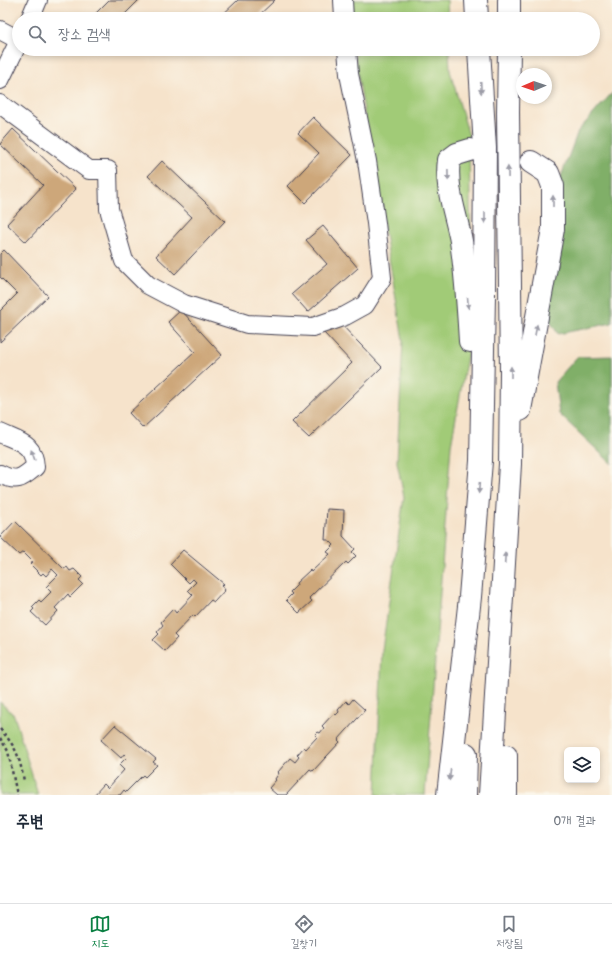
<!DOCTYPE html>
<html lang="ko">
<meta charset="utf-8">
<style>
body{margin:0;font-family:"Balsamiq Sans","Poor Story",sans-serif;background:#f6f6f7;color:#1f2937}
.controls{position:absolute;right:12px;bottom:12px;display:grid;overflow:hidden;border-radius:6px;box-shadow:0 2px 6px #0003}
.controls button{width:36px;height:36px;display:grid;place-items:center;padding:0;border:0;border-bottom:1px solid #e0e1e3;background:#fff;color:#1f2937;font:20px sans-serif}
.compass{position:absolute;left:516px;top:68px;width:36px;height:36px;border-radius:50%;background:#fff;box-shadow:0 2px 6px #0003;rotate:268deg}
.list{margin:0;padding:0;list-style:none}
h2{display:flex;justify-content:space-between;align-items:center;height:52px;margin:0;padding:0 16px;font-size:17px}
h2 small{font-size:13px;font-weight:400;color:#747a83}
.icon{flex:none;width:22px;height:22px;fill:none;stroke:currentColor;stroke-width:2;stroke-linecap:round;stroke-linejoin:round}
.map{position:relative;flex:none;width:612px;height:795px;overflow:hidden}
.search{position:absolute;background:#fff;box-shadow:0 2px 6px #0003;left:12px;right:12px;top:12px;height:44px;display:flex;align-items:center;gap:10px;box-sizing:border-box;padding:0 14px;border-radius:22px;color:#747a83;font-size:15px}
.sheet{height:108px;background:#fff}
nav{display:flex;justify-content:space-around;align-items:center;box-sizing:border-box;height:56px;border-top:1px solid #e0e1e3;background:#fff;font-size:11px;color:#747a83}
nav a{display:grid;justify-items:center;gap:2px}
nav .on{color:#0b8043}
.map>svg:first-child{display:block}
</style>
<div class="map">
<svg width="612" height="795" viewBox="0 0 612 795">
<rect width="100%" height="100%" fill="#fbf7ec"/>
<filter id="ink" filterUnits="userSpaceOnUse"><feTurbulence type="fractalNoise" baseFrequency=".025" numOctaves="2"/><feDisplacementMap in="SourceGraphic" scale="8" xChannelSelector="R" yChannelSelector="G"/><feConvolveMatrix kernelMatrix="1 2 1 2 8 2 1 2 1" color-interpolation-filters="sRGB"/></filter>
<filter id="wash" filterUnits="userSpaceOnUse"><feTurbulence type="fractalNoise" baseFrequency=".012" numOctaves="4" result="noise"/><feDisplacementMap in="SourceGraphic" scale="16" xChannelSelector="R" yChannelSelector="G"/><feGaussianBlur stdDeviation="0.9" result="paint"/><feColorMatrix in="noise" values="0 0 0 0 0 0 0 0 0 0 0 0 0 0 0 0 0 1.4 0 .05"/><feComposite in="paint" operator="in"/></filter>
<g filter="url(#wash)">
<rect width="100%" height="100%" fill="#f6e3cb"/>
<!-- green -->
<g fill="#a1cb77" stroke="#627659">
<path d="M352,0h95l1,19h-95z"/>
<path d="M355,49h94l1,22 19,65 3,193 -21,116 -26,350h-49l6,-145 22,-153 -7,-35 6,-122 -47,-276z"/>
<path d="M0,702l14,13 24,80h-38z"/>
</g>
<!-- forest -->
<g fill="#80af68" stroke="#516852">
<path d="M612,93v230l-54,11 -12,-19 11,-128 21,-56z"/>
<path d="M612,356v108l-53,-50 -4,-32 22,-25z"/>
</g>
<g id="blocks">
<!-- building -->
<g fill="#cda77a">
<path d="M109,0h30l-19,19h-30z"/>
<path d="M238,0h37l-20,19h-37z"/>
<path d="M313,117l39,38 -47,48 -17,-17 31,-33 -21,-20z"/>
<path d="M13,129l63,60 -50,53 -19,-18 36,-39 -43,-41z"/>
<path d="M162,161l63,60 -50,53 -19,-18 36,-39 -44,-41z"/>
<path d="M323,226l35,42 -50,44 -16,-18 35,-30 -21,-24z"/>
<path d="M4,250l44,46 -48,46v-31l17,-17 -17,-17v-23z"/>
<path d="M181,310l41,45 -79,73 -14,-15 66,-61 -27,-30z"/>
<path d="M337,320l45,47 -73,71 -17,-16 60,-59 -28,-30z"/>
<path d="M327,509l17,1 -1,26 12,13 -3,3 4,4 -8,8 -2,-2 -37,36 3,3 -13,12 -13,-13 6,-6 -2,-2 7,-7 -1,-2 14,-13 1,2 19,-18 -3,-2 7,-7 -5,-5h-4z"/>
<path d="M15,521l49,48 3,-2 3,4 4,-2 8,8 -3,3 4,4 -13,13 -2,-3 -13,14 3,3 -13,14 -14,-13 3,-3 -2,-2 7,-7 2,2 10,-10 -5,-5 12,-12 -6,-6 -6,7 -3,-3 -2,2 -11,-11 3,-2 -10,-10 -4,3 -19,-18z"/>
<path d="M183,550l41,34 -2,2 3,4 -11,12 -3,-2 -16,17 -2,-2 -19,20 3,3 -12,13 -12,-11 6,-6 -2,-2 6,-7 -2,-3 12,-13 3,4 17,-18 -5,-5 8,-8 -3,-3 -4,4 -19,-19z"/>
<path d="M353,699l12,11 -27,30 2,2 -27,29 -3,-2 -24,26h-9l-8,-7 7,-8 -1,-1 4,-6 -1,-1 12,-14 5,4 4,-5 -2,-2 7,-8 2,2 11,-12 -2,-2 3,-3 2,1 4,-5 -2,-2 12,-13 2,2 3,-3 -1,-2 8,-9 3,3z"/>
<path d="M115,725l41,34 -3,3 4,3 -12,12 -2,-2 -17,17 -2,-2 -4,5h-26l10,-11 4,4 16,-18 -5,-5 8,-8 -3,-3 -3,4 -20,-18z"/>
</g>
</g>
</g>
<g filter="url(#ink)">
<use href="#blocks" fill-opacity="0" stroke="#423f51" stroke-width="1"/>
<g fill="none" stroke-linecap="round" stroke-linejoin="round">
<defs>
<g id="minor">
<path d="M343,0l1,19"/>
<path d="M30,19l8,-19"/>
<path d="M0,30l19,10"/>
<path d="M0,80l19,-39"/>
<path d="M0,104l89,66h19l1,39 15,52 24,24 36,19 63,20 66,3 32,-11 20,-11 17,-27 -6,-55 -9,-62 -18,-87 -2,-25"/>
<path d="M0,433c19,9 34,10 35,34 -13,11 -18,16 -35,7"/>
</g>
<g id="highway">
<path d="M476,0l1,19"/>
<path d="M509,19v-19"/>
<path d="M470,341c-2,-34 -4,-67 -9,-100 -5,-27 -16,-53 -12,-81l8,-6 13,-4"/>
<path d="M520,410l33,-181v-43l-5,-13 -17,-11"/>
<path d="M506,756v39"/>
<path d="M448,795l22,-198 11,-136 3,-166 1,-147 -6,-99"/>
<path d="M465,795l1,-41"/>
<path d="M490,795l20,-331 1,-92 -3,-260 1,-63"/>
</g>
</defs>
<!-- minor casing -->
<use href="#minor" stroke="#423f51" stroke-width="20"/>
<!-- highway casing -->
<use href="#highway" stroke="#423f51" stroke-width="24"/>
<!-- path -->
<g stroke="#423f51" stroke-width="2.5" stroke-dasharray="3 3" stroke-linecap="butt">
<path d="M0,729c17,19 19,27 24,52"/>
<path d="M0,738l8,13 9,44"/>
</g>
<!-- minor -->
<use href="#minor" stroke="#fff" stroke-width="18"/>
<!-- highway -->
<use href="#highway" stroke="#fff" stroke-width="22"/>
</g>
<!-- one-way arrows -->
<defs><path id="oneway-solid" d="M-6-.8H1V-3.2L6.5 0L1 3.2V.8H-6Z"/></defs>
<g fill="#9c9ca7">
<use href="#oneway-solid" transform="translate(481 88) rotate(87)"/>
<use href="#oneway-solid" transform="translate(508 172) rotate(-91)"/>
<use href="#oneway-solid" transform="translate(448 175) rotate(89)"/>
<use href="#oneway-solid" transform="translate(553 201) rotate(-90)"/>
<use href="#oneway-solid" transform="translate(485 218) rotate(90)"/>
<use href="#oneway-solid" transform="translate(468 303) rotate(85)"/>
<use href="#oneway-solid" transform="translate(536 330) rotate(-79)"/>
<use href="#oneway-solid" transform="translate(511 372) rotate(-90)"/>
<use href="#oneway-solid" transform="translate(33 455) rotate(-110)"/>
<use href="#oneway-solid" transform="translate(479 488) rotate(94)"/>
<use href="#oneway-solid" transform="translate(505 558) rotate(-87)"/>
<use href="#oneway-solid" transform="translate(450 775) rotate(96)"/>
</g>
</g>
</svg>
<div class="controls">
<button><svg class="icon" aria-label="layers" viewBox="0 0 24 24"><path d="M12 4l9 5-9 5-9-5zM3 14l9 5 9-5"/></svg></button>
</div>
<svg class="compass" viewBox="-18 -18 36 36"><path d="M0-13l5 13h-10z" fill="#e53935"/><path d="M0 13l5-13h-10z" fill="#747a83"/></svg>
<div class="search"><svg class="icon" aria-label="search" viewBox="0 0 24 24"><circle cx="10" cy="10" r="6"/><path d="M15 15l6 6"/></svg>장소 검색</div>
</div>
<section class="sheet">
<h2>주변<small>0개 결과</small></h2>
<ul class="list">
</ul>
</section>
<nav>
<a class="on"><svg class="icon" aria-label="map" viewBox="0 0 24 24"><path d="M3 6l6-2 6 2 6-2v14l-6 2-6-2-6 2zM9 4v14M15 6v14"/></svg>지도</a>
<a><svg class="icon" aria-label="directions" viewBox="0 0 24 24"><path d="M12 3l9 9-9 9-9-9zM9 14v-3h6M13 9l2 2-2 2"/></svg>길찾기</a>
<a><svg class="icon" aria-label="saved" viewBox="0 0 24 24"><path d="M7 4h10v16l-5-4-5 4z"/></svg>저장됨</a>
</nav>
